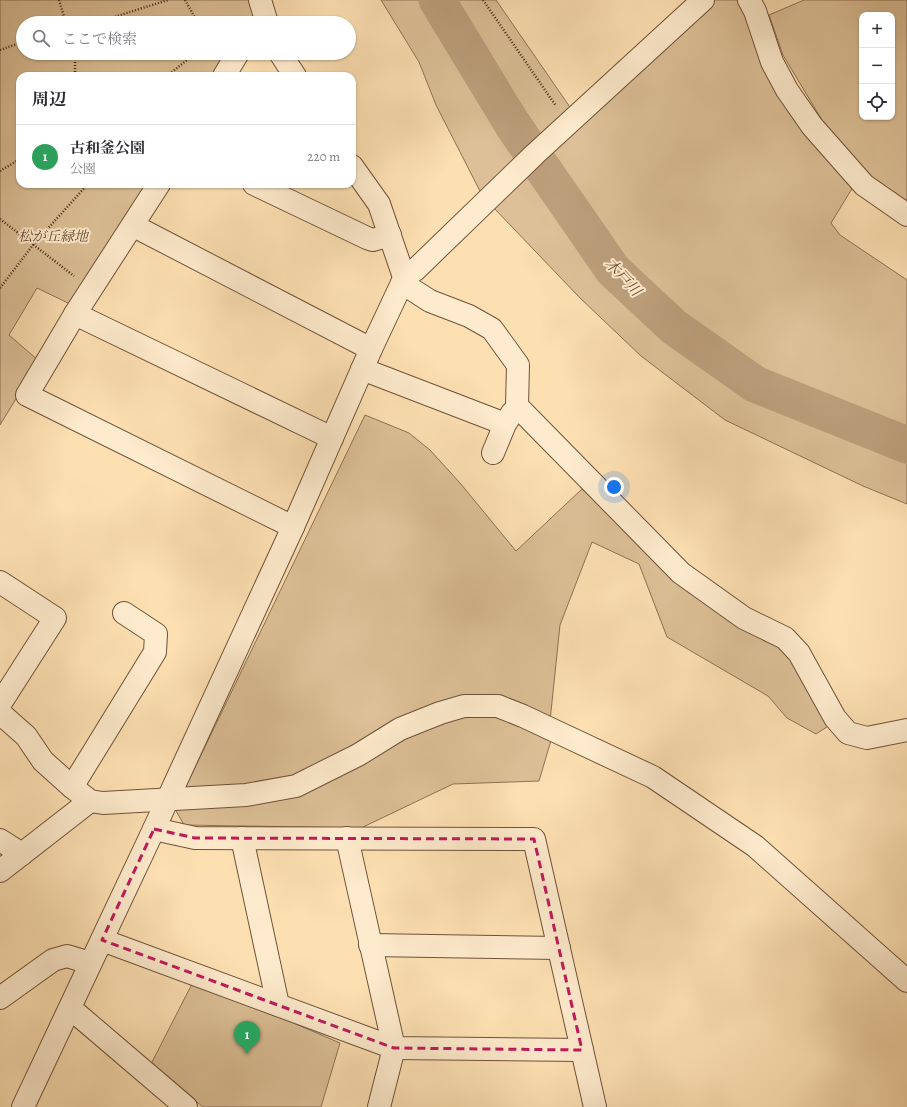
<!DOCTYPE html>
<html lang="ja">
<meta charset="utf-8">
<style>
body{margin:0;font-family:Alegreya,"Noto Serif JP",serif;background:#f2f2f3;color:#2b2b33}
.controls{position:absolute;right:12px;top:12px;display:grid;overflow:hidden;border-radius:8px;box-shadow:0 1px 3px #0004}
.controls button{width:36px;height:36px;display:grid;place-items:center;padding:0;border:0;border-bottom:1px solid #e1e1e2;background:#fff;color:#2b2b33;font:20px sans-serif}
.you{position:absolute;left:614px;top:487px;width:14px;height:14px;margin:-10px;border:3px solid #fff;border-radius:50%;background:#1a73e8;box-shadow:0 0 0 6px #1a73e833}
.badge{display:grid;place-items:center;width:26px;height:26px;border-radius:50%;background:#111827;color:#fff;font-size:13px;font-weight:700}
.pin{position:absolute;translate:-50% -33px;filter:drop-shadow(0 1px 2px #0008)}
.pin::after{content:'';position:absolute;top:21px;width:14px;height:12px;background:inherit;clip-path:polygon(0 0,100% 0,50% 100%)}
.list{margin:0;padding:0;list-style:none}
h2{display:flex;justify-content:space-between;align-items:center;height:52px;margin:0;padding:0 16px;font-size:17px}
h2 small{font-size:13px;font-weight:400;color:#7c7c81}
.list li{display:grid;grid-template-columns:26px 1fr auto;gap:12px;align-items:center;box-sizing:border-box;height:64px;padding:0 16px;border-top:1px solid #e1e1e2}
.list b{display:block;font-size:15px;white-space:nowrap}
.list p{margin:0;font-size:13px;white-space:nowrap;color:#7c7c81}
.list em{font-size:13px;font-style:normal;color:#7c7c81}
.icon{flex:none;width:22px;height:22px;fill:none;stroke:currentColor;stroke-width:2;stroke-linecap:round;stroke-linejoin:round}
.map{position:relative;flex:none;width:907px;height:1107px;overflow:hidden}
.search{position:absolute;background:#fff;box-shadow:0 1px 3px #0004;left:16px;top:16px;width:340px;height:44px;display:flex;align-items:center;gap:10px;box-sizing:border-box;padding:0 14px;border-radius:22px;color:#7c7c81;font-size:15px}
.panel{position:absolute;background:#fff;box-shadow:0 1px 3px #0004;left:16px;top:72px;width:340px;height:116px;border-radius:12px}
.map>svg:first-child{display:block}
</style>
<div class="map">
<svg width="907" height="1107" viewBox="0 0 907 1107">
<rect width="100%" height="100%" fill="#fde0b2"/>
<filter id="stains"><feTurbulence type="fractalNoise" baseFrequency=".005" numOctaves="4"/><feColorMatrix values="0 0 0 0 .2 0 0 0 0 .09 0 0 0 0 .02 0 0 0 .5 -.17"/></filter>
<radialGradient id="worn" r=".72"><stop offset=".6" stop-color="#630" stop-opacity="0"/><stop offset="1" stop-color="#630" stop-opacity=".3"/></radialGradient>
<!-- green -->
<g fill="#ddc097" stroke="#8e7154" fill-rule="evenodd">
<path d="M0,0h252l4,10 -8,13h-225v30h206l-14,23h-195v108h127l-77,120 -33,-16 -28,47 30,26 -39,64z"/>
<path d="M381,0h43l62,104 34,51 -38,40 -46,-90 -17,-43z"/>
<path d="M451,0h45l76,110 -30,26z"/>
<path d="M710,0h30l113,187 -22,36 9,12 67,45v157l-23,-8 -115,-49 -76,-48 -65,-61 -84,-115z"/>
<path d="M804,0h103v206l-39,-26 -46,-60 -39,-65 -14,-40zM862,15h30v102h-30z"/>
<path d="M530,175l61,87 65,67 127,83 93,28 31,12v52l-44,-18 -138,-66 -84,-64 -61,-58 -88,-92z"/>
<path d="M365,415l44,18 21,17 30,33 56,68 66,-62 96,90 106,63 49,81 -17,11 -29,-16 -19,-22 -101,-59 -28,-73 -47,-22 -32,83 -10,96 2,16 -13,44 -86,3 -92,44 -177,-3 -9,-16z"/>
<path d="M194,980l146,63 -19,64h-118l-52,-43z"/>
</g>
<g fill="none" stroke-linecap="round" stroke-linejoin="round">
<!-- river -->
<path stroke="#bd9f7c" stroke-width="37" d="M437,0l77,127 99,143 61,57 81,57 152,61"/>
<defs>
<g id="minor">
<path d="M260,0l7,23"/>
<path d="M749,0l6,11 17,51 15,28 25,36 52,59 43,30"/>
<path d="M280,53l15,23"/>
<path d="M224,76l14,-23"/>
<path d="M159,184l-84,130 -48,81 266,132"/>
<path d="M254,184l113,54 6,2 17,-5"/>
<path d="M134,226l237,123"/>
<path d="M404,277l11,-7 120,-116 168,-154"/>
<path d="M402,283l28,18 39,15 23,13 26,36 -1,41 164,167 63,45 41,20 14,15 36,65 13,15 19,5 40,-8"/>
<path d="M75,314l257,124"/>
<path d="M362,369l143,55"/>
<path d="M493,453l12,-29 7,-11"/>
<path d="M0,582l55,36 -55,86"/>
<path d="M0,713l26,23 17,25 29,26 18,14 13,2 143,-8 50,-9 62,-31 42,-26 40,-16 24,-7h34l25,10 130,61 102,69 152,135"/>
<path d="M72,787l83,-135 1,-18 -32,-21"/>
<path d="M154,829l41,9 339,1 61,268"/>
<path d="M242,838l36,167"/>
<path d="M347,838l47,210 -15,59"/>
<path d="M0,840l22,14"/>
<path d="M0,871l90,-70"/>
<path d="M102,940l292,108 188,2"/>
<path d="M370,945l189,3"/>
<path d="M0,998l53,-38 14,-4 23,7"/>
<path d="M70,1008l116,99"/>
<path d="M23,1107l131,-278 139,-302 78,-178 31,-66 2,-6 -25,-73 -27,-38"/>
</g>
</defs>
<!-- minor casing -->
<use href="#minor" stroke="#6f523a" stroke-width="24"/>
<!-- path -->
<g stroke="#402212" stroke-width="2.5" stroke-dasharray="1 2" stroke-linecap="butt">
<path d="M59,0l7,23"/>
<path d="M185,0l13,23"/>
<path d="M483,0l73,106"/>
<path d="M95,23l73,-23"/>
<path d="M0,50l23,-8"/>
<path d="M75,53v23"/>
<path d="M167,76l20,-16 14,-7"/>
<path d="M0,171l20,-12"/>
<path d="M0,219l74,57"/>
<path d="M0,288l33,-43 55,-61"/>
</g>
<!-- minor -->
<use href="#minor" stroke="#feebcd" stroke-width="22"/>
</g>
<!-- marked area -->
<path fill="none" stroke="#c2185b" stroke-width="3" stroke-dasharray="8 5" stroke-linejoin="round" d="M154,829l41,9 339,1 48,211 -188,-2 -292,-108z"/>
<g text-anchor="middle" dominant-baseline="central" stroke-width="4" stroke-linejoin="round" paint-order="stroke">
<!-- park labels -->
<g font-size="14" font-style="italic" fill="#674a33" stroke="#feebcd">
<text x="53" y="236">松が丘緑地</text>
</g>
<!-- water labels -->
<g font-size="15" font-style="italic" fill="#664832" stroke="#feebcd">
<text transform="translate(623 277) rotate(47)">木戸川</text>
</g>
</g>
<rect width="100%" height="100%" filter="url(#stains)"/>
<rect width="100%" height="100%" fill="url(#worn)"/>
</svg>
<div class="controls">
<button>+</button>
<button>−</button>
<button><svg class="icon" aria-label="locate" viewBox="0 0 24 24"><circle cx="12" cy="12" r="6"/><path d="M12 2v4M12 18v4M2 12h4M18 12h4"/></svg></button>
</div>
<div class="you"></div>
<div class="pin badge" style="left:247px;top:1054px;background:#2e9e5b">1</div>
<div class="search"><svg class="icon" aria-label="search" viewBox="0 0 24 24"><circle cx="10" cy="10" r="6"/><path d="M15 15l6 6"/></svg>ここで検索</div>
<section class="panel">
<h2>周辺<small></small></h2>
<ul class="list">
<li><span class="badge" style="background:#2e9e5b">1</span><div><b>古和釜公園</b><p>公園</p></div><em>220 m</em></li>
</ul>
</section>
</div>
